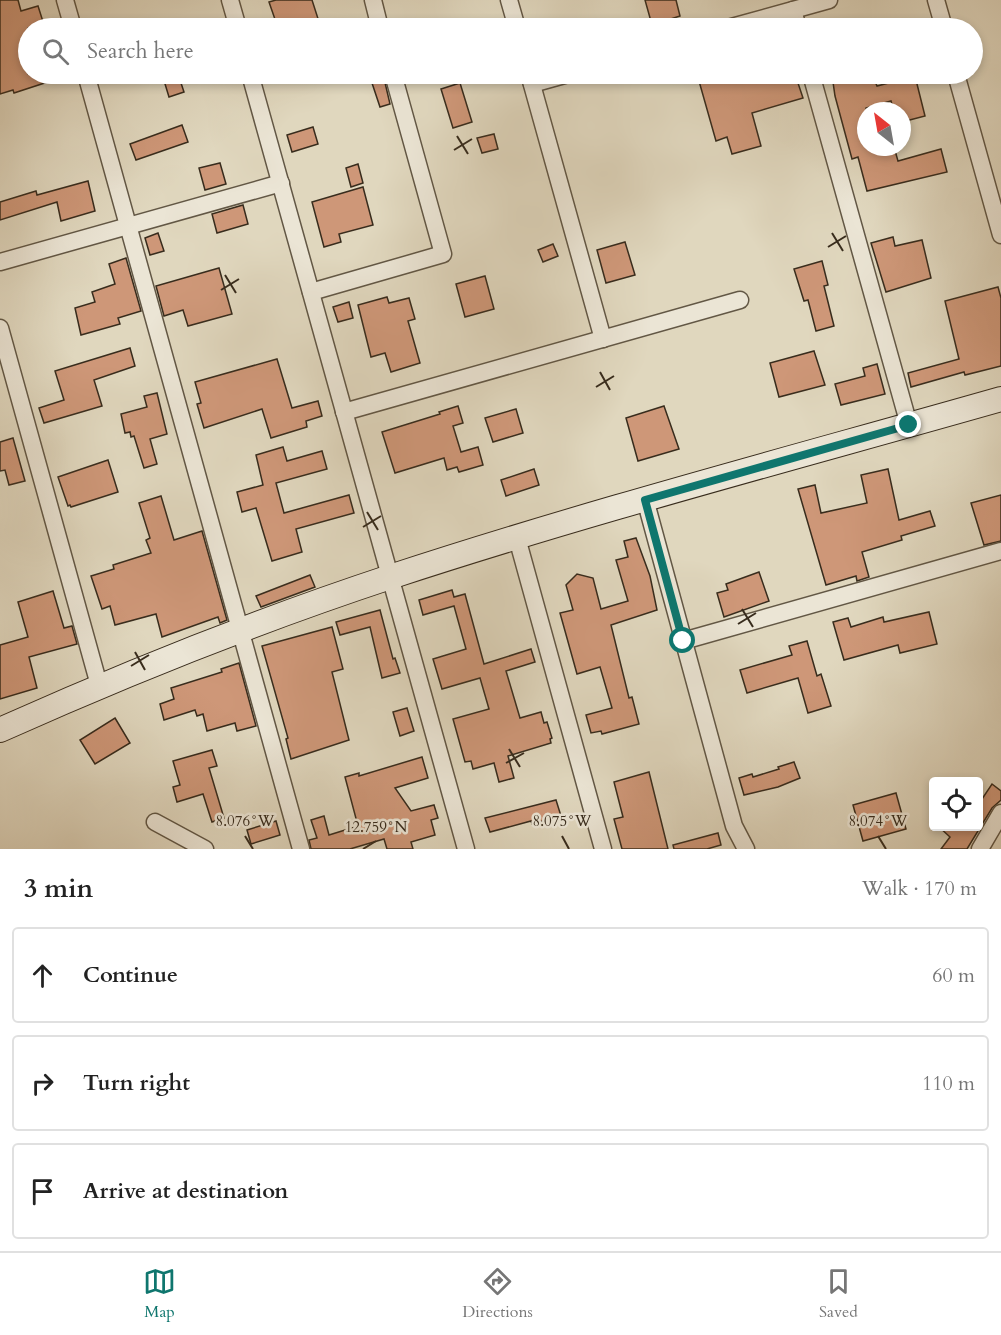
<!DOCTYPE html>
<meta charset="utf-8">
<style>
body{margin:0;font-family:Cardo,serif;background:#f6f6f6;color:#222}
.controls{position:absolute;right:18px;bottom:18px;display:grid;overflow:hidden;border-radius:6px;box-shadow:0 3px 9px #0003}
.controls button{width:54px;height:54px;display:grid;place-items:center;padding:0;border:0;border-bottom:2px solid #e0e0e0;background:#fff;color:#222;font:30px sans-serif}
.compass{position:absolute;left:857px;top:102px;width:54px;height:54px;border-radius:50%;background:#fff;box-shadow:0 3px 9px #0003;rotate:329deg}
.stop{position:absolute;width:18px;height:18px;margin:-14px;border:4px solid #0f766e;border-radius:50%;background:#fff}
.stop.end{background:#0f766e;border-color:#fff;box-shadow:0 2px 6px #0008}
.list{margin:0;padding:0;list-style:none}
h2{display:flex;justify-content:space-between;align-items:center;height:78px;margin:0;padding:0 24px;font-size:26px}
h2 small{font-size:20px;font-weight:400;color:#767676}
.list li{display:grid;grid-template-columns:39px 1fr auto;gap:18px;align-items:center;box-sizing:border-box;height:96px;margin:0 12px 12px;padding:0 12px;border:2px solid #e0e0e0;border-radius:6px}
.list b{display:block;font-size:22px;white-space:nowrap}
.list em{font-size:20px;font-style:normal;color:#767676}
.icon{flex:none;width:33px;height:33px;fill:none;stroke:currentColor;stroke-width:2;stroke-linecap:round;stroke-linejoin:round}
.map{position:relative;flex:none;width:1001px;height:849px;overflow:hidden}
.search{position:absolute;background:#fff;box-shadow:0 3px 9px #0003;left:18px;right:18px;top:18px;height:66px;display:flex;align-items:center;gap:15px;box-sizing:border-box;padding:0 21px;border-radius:33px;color:#767676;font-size:22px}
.sheet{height:402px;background:#fff}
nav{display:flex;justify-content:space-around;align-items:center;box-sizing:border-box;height:84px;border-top:2px solid #e0e0e0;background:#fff;font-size:16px;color:#767676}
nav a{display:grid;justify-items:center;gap:3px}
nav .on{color:#0f766e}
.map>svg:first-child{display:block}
</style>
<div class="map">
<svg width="1001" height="849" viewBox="0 0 1001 849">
<rect width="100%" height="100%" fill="#e0d7be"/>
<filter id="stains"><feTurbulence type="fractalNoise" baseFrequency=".00333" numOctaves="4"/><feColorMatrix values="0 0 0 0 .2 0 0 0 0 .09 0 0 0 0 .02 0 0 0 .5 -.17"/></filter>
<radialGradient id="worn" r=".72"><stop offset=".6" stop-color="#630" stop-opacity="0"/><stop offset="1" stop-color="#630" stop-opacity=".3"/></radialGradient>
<!-- building -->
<g fill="#ce9778" stroke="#382c1d" stroke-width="1.5">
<path d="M0,0h18l3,11 17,-5 7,22h-17v46h37l1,2 -52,17 -1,-3 -13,4z"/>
<path d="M276,0h36l9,28h-43l-9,-26z"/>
<path d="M645,0h31l4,16 -28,9z"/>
<path d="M162,74h16l6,18 -15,5z"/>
<path d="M369,74h14l7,30 -10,3z"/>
<path d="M697,74h98l8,24 -51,15 9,33 -29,8 -5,-17 -11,4z"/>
<path d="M839,74h33l5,12 38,-10 10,40 -23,6v-11h-8l-3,-10 -25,7v39h28l4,14 43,-12 6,23 -80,19 -9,-34 -6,2 -17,-63 -2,-14 8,-2z"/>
<path d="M460,83l12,39 -19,6 -12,-39z"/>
<path d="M182,125l6,17 -52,18 -6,-16z"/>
<path d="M313,127l5,17 -26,8 -5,-17z"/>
<path d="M494,134l4,15 -16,4 -5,-15z"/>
<path d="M220,163l6,21 -21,6 -6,-22z"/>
<path d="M358,164l5,19 -12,4 -5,-19z"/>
<path d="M88,181l7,30 -34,10 -4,-19 -57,18v-18l36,-11 1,4z"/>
<path d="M363,187l10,38 -34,9 2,8 -17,5 -12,-45z"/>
<path d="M243,205l5,19 -31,9 -5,-19z"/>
<path d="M158,233l6,18 -14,4 -5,-17z"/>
<path d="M893,237l2,9 27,-6 9,38 -45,14 -15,-49z"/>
<path d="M625,242l10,33 -29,8 -9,-33z"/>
<path d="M553,244l5,12 -15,6 -5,-12z"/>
<path d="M126,258l15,53 -23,7 2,6 -39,11 -6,-27 20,-6 -3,-10 23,-8 -6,-20z"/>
<path d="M822,261l6,24 -4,1 10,40 -18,5 -8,-31 -4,1 -10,-32z"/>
<path d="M219,268l13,46 -44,12 -5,-16 -19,6 -8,-30z"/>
<path d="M485,276l9,33 -29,8 -9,-33z"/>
<path d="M998,287l3,11v68l-36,9 -1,-3 -53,15 -3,-14 51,-14 -14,-58z"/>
<path d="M387,297l2,6 20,-5 6,21 -7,2 12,42 -29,9 -6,-19 -14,4 -13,-52z"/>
<path d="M349,302l4,16 -15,4 -5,-15z"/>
<path d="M130,348l5,18 -41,14 8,26 -58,17 -5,-15 25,-8 -9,-29z"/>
<path d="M814,351l11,34 -46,12 -9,-34z"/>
<path d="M277,359l15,49 26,-7 4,15 -16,5 1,6 -36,11 -9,-29 -58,19 -7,-24 4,-1 -6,-21z"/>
<path d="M877,364l8,30 -44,11 -6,-21 30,-8 -2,-8z"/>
<path d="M157,393l10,41 -17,5 7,25 -13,4 -10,-32 -3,1 -1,-5 -5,1 -4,-19 26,-7 -3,-11z"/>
<path d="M458,406l5,17 -10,3 8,26 17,-5 5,18 -24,7 -2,-5 -10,3 -3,-12 -49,15 -13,-41 58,-18 -1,-2z"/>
<path d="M664,406l15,43 -41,12 -12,-43z"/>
<path d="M516,409l7,24 -30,9 -8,-24z"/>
<path d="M13,438l12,43 -16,4 -4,-15 -5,1v-29z"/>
<path d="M283,447l4,14 35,-10 5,18 -51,14 8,30 65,-18 5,18 -58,16 6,23 -30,9 -16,-53 -14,4 -5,-20 26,-7 -7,-30z"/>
<path d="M108,460l10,32 -47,15 -1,-2 -2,1 -10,-29z"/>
<path d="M534,469l5,16 -33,11 -5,-16z"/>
<path d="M888,469l11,51 31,-9 5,15 -34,10 1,4 -40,12 7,25 -12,4 -1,-5 -30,9 -28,-96 17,-4 6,28 46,-10 -6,-28z"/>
<path d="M1001,495v46l-17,4 -13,-42z"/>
<path d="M161,496l13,44 28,-9 25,89 -7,3 -2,-6 -56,20 -6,-23 -41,11 -5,-19 -8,3 -11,-33 23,-7 -1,-4 38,-12 -5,-13 4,-2 -11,-35z"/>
<path d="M636,538l14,38 7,34 -46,15 18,73 3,-1 7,27 -37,10 -1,-3 -10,2 -5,-18 26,-7 -12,-41 -23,7 -17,-61 13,-3 -7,-25 11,-11 16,4 8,31 27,-8 -12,-41 12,-3 -4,-16z"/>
<path d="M759,572l10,29 -45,16 -7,-24 11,-3 -2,-6z"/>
<path d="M310,575l5,12 -54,20 -5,-11z"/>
<path d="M452,590l2,7 11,-3 19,70 47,-15 4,13 -29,9 14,47 21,-6 3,11 3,-1 5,16 -2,1 1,4 -43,13 6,22 -15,4 -5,-19 -21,6 -2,-8 -6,1 -12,-43 36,-10 -9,-31 -38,11 -9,-30 33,-10 -12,-43 -31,9 -4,-15z"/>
<path d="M53,591l11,37 8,-2 5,18 -48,13 8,31 -37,11v-54l28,-8 -10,-35z"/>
<path d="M380,610l13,49 2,-1 5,15 -18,5 -12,-51 -30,8 -4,-13z"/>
<path d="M929,612l8,32 -37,9 -2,-8 -54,15 -11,-38 15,-4 3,9 32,-10 1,5z"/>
<path d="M332,627l11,42 -11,3 17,68 -58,19 -5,-20 2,-1 -26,-92z"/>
<path d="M807,641l10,35 4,-2 10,32 -23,7 -10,-35 -51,15 -7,-23 52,-15 -3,-9z"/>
<path d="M239,663l17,63 -19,5 -2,-8 -28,8 -4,-17 -6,2 -2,-6 -31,10 -4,-16 14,-5 -3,-11 51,-16 -1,-3z"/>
<path d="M407,708l7,23 -14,5 -7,-24z"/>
<path d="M115,718l15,25 -35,21 -15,-24z"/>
<path d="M212,750l5,16 -8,2 15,50 -12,4 -9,-28 -26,8 -4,-15 7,-2 -7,-24z"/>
<path d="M422,757l6,21 -33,10 16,23 23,-6 4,13 -7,2 4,15 -24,7 2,7h-26l-3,-10 -34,10h-39l-2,-9 8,-2 -6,-18 13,-4 5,19 29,-9 -13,-49 14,-4v3z"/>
<path d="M794,762l6,16 -22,9 -34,8 -5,-17 13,-4 1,3 26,-8 -1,-2z"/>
<path d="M649,772l19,77h-46l-8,-30 9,-2 -9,-35z"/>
<path d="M992,784l9,7v9l-9,8 -25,41h-26l9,-12 -12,-11h40v-21z"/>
<path d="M896,793l10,36 -43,12 -10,-36z"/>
<path d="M556,800l5,16 -29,8 -1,-3 -41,11 -5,-14z"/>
<path d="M276,821l4,14 -29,9 -4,-14z"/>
<path d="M718,833l3,12 -14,4h-33l-1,-4z"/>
</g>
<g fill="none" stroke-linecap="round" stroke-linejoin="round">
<defs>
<g id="minor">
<path d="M65,0l8,28"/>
<path d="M230,0l8,28"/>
<path d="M373,0l7,28"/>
<path d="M509,0l8,28"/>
<path d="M936,0l8,28"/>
<path d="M793,10l5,18"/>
<path d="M728,28l101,-28"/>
<path d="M86,74l215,775"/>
<path d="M250,74l216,775"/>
<path d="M529,74l74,265"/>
<path d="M811,74l98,351"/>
<path d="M956,74l45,161"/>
<path d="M532,84l36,-10"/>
<path d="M0,262l281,-79"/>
<path d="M311,292l132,-38 -50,-180"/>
<path d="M0,328l99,357"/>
<path d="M344,412l396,-112"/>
<path d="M645,499l89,327 12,23"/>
<path d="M517,538l86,311"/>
<path d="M683,641l318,-90"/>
<path d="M155,822l50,27"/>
<path d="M980,849l21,-36"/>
</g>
<path id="secondary" d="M0,730c127,-57 257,-109 390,-153 201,-66 407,-120 611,-178"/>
</defs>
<!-- minor casing -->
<use href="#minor" stroke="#625745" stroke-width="19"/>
<!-- secondary casing -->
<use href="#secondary" stroke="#382c1d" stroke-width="26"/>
<!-- minor -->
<use href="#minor" stroke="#ebe5d5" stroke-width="16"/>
<!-- secondary -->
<use href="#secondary" stroke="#ebe5d5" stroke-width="24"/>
</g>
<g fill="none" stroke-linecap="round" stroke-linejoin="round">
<!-- route -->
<path stroke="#0f766e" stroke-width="8" d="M683,641l-38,-141 264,-75"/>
</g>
<!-- ticks -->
<path fill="none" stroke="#382c1d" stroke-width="2" d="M457,136l11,18M454,150l18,-11M832,233l11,18M828,247l18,-11M225,275l11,18M221,290l18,-11M600,372l10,18M596,387l18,-11M367,512l11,18M363,527l18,-11M742,609l11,18M738,624l18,-11M135,652l10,18M131,666l18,-11M509,749l11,18M506,763l18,-10M245,836l8,13M562,836l7,13M878,836l8,13M363,849l13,-8"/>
<g font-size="15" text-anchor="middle" fill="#382c1d" stroke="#ebe5d5" stroke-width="5" stroke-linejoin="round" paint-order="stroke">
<text x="245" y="826">8.076°W</text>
<text x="562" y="826">8.075°W</text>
<text x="878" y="826">8.074°W</text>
<text x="376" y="832">12.759°N</text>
</g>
<rect width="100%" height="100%" filter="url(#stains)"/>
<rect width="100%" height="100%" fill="url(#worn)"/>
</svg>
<div class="controls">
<button><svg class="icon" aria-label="locate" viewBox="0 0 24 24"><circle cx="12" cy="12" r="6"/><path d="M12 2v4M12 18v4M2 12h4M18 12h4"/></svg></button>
</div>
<svg class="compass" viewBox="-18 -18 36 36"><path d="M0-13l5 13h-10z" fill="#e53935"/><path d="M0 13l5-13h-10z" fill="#767676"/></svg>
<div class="stop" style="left:683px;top:641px"></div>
<div class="stop end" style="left:909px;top:425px"></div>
<div class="search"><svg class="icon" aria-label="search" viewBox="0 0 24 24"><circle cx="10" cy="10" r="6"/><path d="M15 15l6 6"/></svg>Search here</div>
</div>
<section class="sheet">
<h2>3 min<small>Walk · 170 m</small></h2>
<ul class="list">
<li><svg class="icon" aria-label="ahead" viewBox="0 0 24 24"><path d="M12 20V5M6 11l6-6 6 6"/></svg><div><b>Continue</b></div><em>60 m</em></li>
<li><svg class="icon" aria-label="right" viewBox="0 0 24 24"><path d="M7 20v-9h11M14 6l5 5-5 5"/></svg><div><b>Turn right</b></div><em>110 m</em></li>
<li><svg class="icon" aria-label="arrive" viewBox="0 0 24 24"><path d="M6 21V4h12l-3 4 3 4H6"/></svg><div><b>Arrive at destination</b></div></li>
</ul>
</section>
<nav>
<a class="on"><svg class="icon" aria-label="map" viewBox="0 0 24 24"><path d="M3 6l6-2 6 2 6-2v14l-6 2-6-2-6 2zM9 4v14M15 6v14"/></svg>Map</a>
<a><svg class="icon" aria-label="directions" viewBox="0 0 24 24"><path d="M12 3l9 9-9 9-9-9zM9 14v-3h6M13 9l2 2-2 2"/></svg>Directions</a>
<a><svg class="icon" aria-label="saved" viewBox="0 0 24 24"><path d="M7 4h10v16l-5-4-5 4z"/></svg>Saved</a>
</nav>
